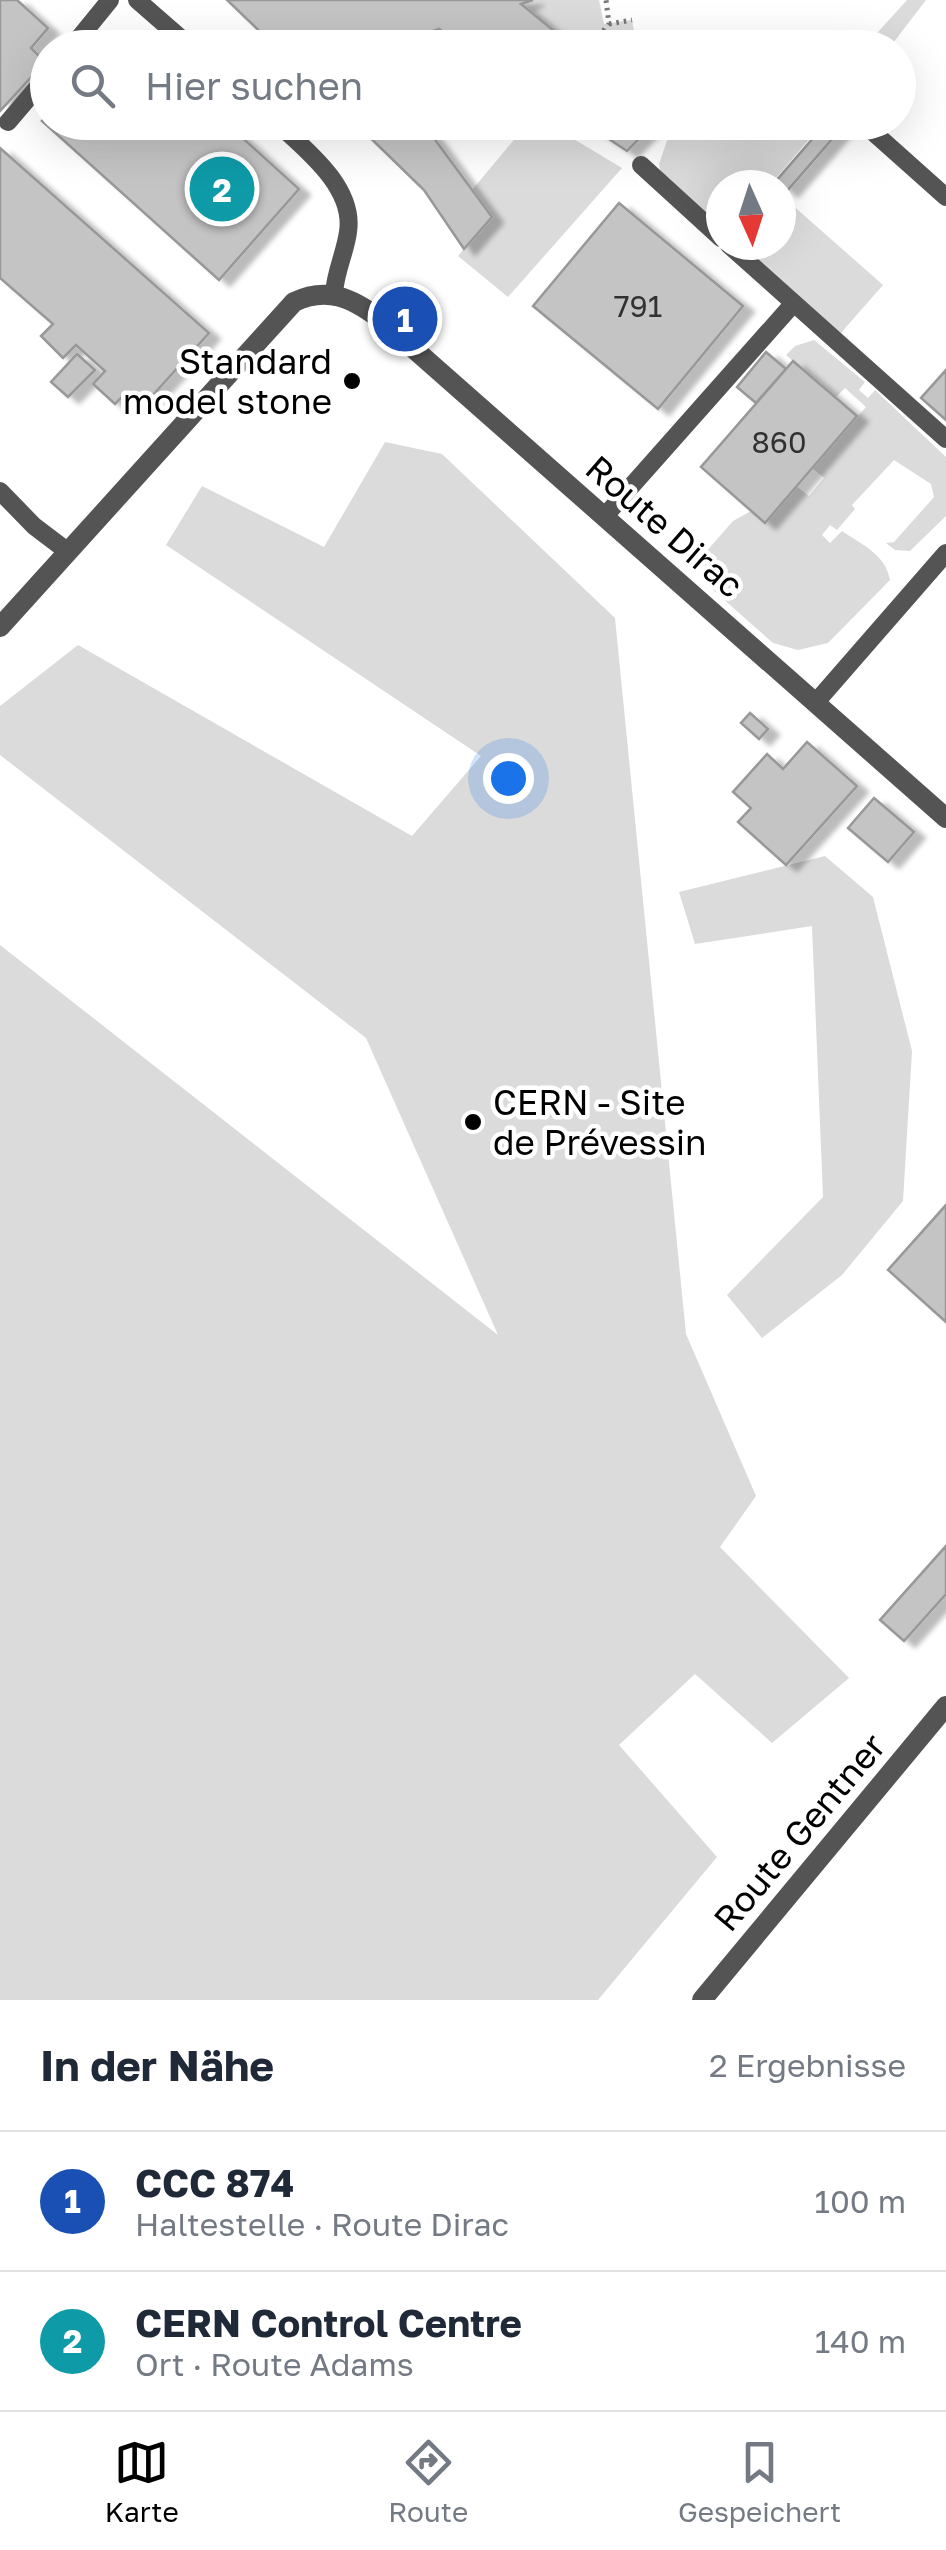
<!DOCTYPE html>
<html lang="de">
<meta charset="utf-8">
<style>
body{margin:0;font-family:"Golos Text",sans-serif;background:#f2f2f3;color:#1f2937}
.compass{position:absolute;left:706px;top:170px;width:90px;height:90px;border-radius:50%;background:#fff;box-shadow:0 10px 40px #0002;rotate:177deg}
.you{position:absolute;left:508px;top:778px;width:35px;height:35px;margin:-25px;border:8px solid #fff;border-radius:50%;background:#1a73e8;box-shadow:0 0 0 15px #1a73e833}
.badge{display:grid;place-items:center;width:65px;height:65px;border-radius:50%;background:#000;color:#fff;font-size:32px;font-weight:700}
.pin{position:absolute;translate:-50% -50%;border:5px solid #fff;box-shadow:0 2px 10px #0006}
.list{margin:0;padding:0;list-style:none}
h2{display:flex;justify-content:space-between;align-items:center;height:130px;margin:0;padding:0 40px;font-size:42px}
h2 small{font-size:32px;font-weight:400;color:#747a83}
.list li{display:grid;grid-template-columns:65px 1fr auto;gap:30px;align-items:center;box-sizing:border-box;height:140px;padding:0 40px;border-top:2px solid #e0e1e3}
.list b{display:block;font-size:38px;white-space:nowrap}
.list p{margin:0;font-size:32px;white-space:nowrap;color:#747a83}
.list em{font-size:32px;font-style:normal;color:#747a83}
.icon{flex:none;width:55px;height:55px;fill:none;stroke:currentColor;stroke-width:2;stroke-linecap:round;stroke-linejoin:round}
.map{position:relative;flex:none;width:946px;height:2000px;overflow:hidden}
.search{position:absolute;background:#fff;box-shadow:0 10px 40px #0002;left:30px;right:30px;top:30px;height:110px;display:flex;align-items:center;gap:25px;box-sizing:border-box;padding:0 35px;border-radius:55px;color:#747a83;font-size:38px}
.sheet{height:410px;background:#fff}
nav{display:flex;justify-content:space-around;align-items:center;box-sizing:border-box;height:140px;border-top:2px solid #e0e1e3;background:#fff;font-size:28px;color:#747a83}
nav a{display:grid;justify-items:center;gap:5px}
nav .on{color:#000}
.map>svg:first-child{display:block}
</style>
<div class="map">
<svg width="946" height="2000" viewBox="0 0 946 2000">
<defs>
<filter id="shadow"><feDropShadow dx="11" dy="6" stdDeviation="2.5" flood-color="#0004"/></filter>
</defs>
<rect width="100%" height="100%" fill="#fff"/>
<!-- green -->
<g fill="#dbdbdb">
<path d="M533,0h66l5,24 28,-4 5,27h-62l-54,-43z"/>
<path d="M907,0h19l-36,47h-105l93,-15z"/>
<path d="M528,123h19l75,45 -114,129 -50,-41 34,-39 -20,-27z"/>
<path d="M673,123h150l-53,62h-49v42l-60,-53 -2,-10z"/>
<path d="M781,195l102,90 -43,49 -99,-89h40z"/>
<path d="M814,340l51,42 -6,8 9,8 7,-8 71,67v59l-36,35 -15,-1 -9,-7 8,-1 40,-45 -3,-13 -37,-24 -42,45 3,4 -18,21 -7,-5 -8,10 8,8 12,-12c17,12 44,23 48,49l-62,63 -30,7 -25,-7 -69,-61 1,-29 28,-32 63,-35 13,10 15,-18 -12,-10 54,-61 -21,-19 -10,10 -49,-43 9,-9z"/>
<path d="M385,442l57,12 173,164 71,716 70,162 -36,51 129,131 -77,65 -77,-69 -76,71 98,112 -119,143h-598v-1055l498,390 -132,-297 -366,-283v-49l78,-61 334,191 69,-80 -315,-211 36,-59 122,61z"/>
<path d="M825,856l48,41 39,154 -9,150 -61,74 -80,63 -35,-43 96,-98 -11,-271 -117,18 -16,-52z"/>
</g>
<!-- building -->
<g fill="#c4c4c4" stroke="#989898" stroke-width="2.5" filter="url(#shadow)">
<path d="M0,0h17l31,28 -17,20 14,14 -45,49z"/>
<path d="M227,0h306l-12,4 54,44h-108l-28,-19 -54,19h-108z"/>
<path d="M121,32l17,16h-31z"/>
<path d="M48,115v7h177l74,67 -80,91 -177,-159z"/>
<path d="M354,122h68l70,95 -28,32 -40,-59z"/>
<path d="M583,122h72l-28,29z"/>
<path d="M827,122l13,8 -53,61 -11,-10z"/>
<path d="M0,148l209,185 -66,73 -16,-14 -12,12 -22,-20 12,-13 -29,-26 -13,13 -22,-22 12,-12 -53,-46z"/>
<path d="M619,203l124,103 -85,103 -125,-103z"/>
<path d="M766,352l20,17 -30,34 -19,-16z"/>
<path d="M77,354l18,16 -27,27 -17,-15z"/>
<path d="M793,361l64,55 -92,107 -64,-56z"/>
<path d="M946,370v50l-25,-22z"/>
<path d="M750,713l18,16 -9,10 -18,-16z"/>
<path d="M807,742l50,44 -71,79 -48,-43 13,-14 -18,-16 34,-38 16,15z"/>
<path d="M874,798l40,34 -26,30 -40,-34z"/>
<path d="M946,1205v117l-58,-52z"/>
<path d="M946,1546v48l-42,47 -24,-21z"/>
</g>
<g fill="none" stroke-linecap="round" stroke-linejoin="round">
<!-- path -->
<g stroke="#767676" stroke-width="5" stroke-dasharray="2.5 5" stroke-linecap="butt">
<path d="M609,24l23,-4"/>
<path d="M589,48l20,-24 -3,-24"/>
</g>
<!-- lane -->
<g stroke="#545454" stroke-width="18">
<path d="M137,0l55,48"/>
<path d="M71,48l39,-48"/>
<path d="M8,122l40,-47"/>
<path d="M276,122c29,27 79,65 72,110 -3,22 -13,40 -14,62"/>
<path d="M863,123l83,74"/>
<path d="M641,165l80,73"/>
<path d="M729,245l217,194"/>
<path d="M0,491l34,35 33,25"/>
<path d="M604,517l189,-213"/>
<path d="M817,701l129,-148"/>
</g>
<!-- street -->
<g stroke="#545454" stroke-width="20">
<path d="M0,627l294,-325c33,-16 58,-4 86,17l566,499"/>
<path d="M702,2000l244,-294"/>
</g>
</g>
<!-- markers -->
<g fill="#000" stroke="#fff" stroke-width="4">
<circle cx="352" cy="381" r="10"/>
<circle cx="473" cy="1122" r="10"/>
</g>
<g text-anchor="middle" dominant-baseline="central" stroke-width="9" stroke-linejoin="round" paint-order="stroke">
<!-- number labels -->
<g font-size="30" fill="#313131">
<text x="638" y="306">791</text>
<text x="779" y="442">860</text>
</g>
<!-- poi labels -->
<g font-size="35" fill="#000" stroke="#fff" text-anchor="end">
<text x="332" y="361">Standard<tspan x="332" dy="40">model stone</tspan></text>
<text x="493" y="1102" text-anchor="start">CERN - Site<tspan x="493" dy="40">de Prévessin</tspan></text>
</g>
<!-- street labels -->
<g font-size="35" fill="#000" stroke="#fff">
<text transform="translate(665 526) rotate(41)">Route Dirac</text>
<text transform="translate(799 1832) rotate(-50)">Route Gentner</text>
</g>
</g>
</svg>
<svg class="compass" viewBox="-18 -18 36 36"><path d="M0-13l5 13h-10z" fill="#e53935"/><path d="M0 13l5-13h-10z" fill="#747a83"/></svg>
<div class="you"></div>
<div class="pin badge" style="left:405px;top:319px;background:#1a4fb4">1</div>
<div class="pin badge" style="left:222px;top:189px;background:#0f9aa8">2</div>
<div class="search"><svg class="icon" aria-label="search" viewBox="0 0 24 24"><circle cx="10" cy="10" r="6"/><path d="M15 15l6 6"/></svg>Hier suchen</div>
</div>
<section class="sheet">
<h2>In der Nähe<small>2 Ergebnisse</small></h2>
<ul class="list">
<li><span class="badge" style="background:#1a4fb4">1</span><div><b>CCC 874</b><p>Haltestelle · Route Dirac</p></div><em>100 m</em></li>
<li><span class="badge" style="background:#0f9aa8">2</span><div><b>CERN Control Centre</b><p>Ort · Route Adams</p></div><em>140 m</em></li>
</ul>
</section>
<nav>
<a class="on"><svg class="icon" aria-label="map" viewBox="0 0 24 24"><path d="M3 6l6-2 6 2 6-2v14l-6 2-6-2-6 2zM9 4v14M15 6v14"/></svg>Karte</a>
<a><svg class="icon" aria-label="directions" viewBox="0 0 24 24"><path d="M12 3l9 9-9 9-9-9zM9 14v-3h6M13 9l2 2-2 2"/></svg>Route</a>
<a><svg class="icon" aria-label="saved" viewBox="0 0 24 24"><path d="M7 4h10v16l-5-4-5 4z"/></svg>Gespeichert</a>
</nav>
